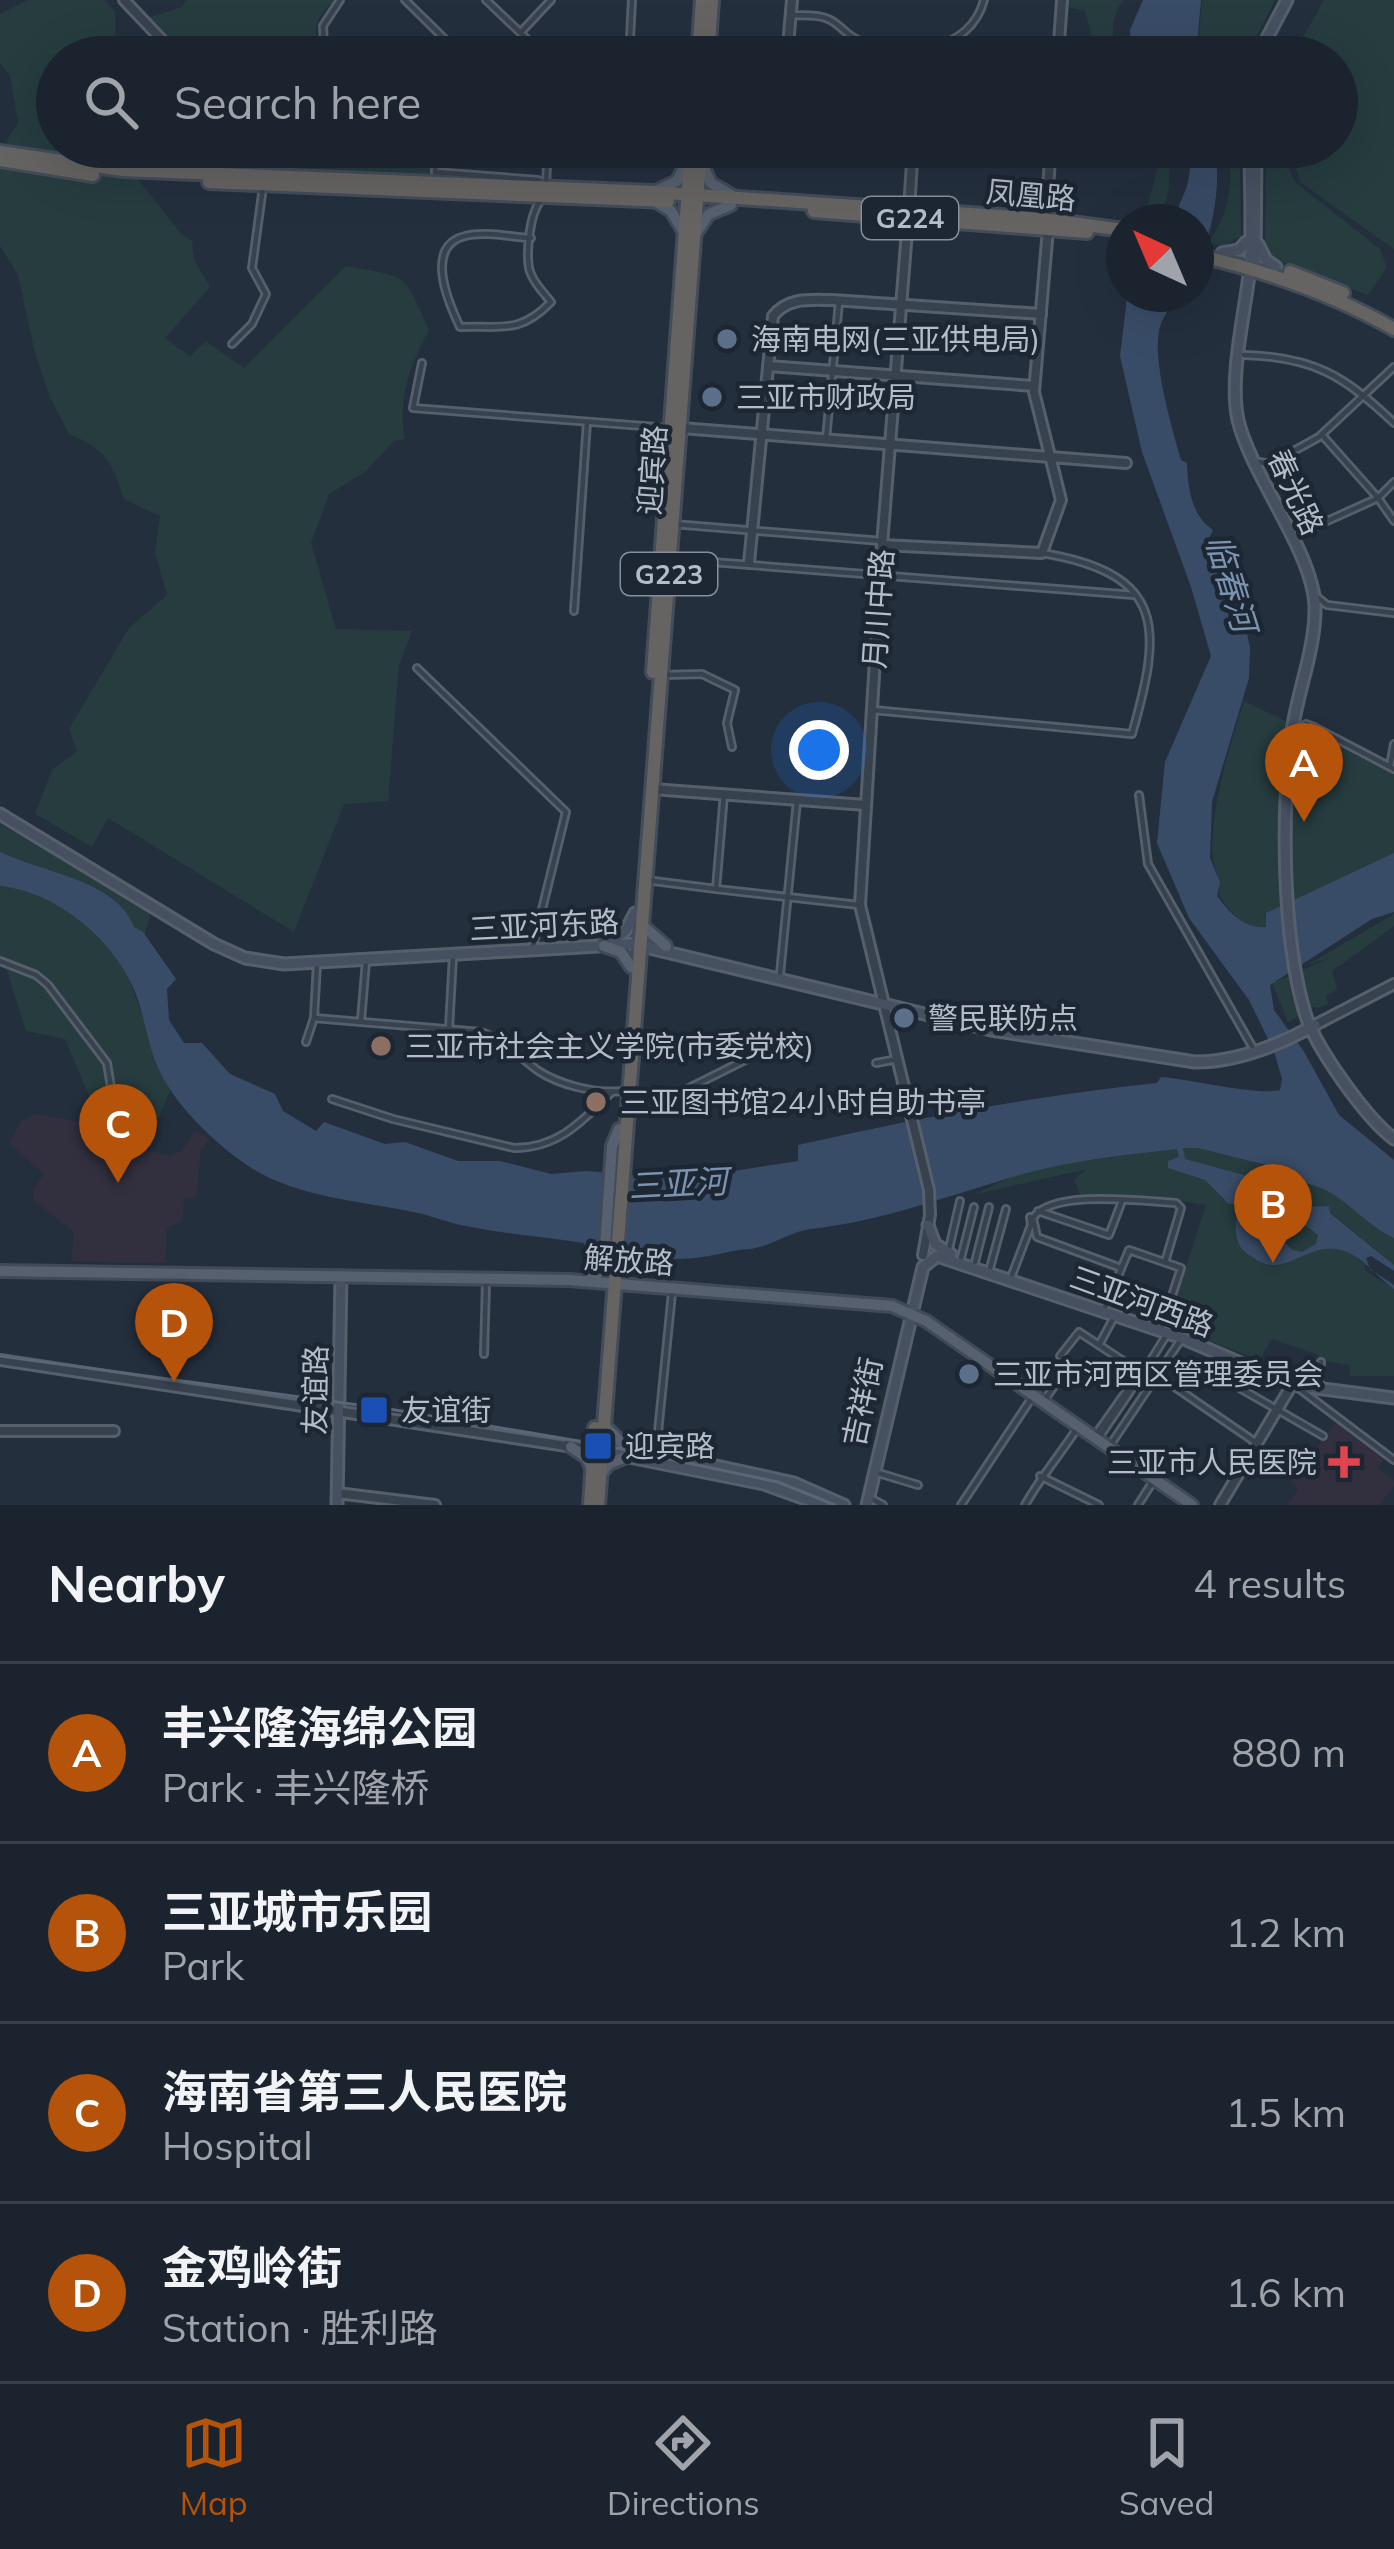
<!DOCTYPE html>
<meta charset="utf-8">
<style>
body{margin:0;font-family:Mulish,"Noto Sans SC",sans-serif;background:#242b36;color:#f1f3f6}
.compass{position:absolute;left:1106px;top:204px;width:108px;height:108px;border-radius:50%;background:#1b232e;box-shadow:0 12px 48px #0002;rotate:316deg}
.you{position:absolute;left:819px;top:750px;width:42px;height:42px;margin:-30px;border:9px solid #fff;border-radius:50%;background:#1a73e8;box-shadow:0 0 0 18px #1a73e833}
.badge{display:grid;place-items:center;width:78px;height:78px;border-radius:50%;background:#b45309;color:#fff;font-size:39px;font-weight:700}
.pin{position:absolute;translate:-50% -99px;filter:drop-shadow(0 3px 6px #0008)}
.pin::after{content:'';position:absolute;top:63px;width:42px;height:36px;background:inherit;clip-path:polygon(0 0,100% 0,50% 100%)}
.list{margin:0;padding:0;list-style:none}
h2{display:flex;justify-content:space-between;align-items:center;height:156px;margin:0;padding:0 48px;font-size:51px}
h2 small{font-size:39px;font-weight:400;color:#a0a4aa}
.list li{display:grid;grid-template-columns:78px 1fr auto;gap:36px;align-items:center;box-sizing:border-box;height:180px;padding:0 48px;border-top:3px solid #39404a}
.list b{display:block;font-size:45px;white-space:nowrap}
.list p{margin:0;font-size:39px;white-space:nowrap;color:#a0a4aa}
.list em{font-size:39px;font-style:normal;color:#a0a4aa}
.icon{flex:none;width:66px;height:66px;fill:none;stroke:currentColor;stroke-width:2;stroke-linecap:round;stroke-linejoin:round}
.map{position:relative;flex:none;width:1394px;height:1505px;overflow:hidden}
.search{position:absolute;background:#1b232e;box-shadow:0 12px 48px #0002;left:36px;right:36px;top:36px;height:132px;display:flex;align-items:center;gap:30px;box-sizing:border-box;padding:0 42px;border-radius:66px;color:#a0a4aa;font-size:45px}
.sheet{height:876px;background:#1b232e}
nav{display:flex;justify-content:space-around;align-items:center;box-sizing:border-box;height:168px;border-top:3px solid #39404a;background:#1b232e;font-size:33px;color:#a0a4aa}
nav a{display:grid;justify-items:center;gap:6px}
nav .on{color:#b45309}
.map>svg:first-child{display:block}
</style>
<div class="map">
<svg width="1394" height="1505" viewBox="0 0 1394 1505">
<rect width="100%" height="100%" fill="#242f3e"/>
<!-- medical -->
<g fill="#32303f">
<path d="M37,1114l68,12 29,20 35,10 13,-5 13,-20 15,8 -9,12 -5,46 -12,1 -2,24 -15,5 -2,36 -94,-2 3,-29 -40,-32 -1,-9 11,-17 -35,-31 13,-23z"/>
<path d="M1337,1421l49,35 -8,12 16,12v6l-15,19h-92l12,-16 -8,-7z"/>
</g>
<!-- green -->
<g fill="#263c3f">
<path d="M28,0h76l11,11v46h-58v90h56l68,87 11,7 2,19 16,27 -45,51 25,18 16,-15 38,27 102,-102c62,11 58,6 83,64 -19,34 -32,70 -24,109l-11,2 -29,31 -36,22 -18,49 25,86 76,2 -13,34 -11,136 -44,3 -50,128 -186,-114 -16,29 -57,-33 17,-44 25,-19 -8,-22 60,-101 38,-33 -12,-42 5,-37 -36,-17c-12,-38 -19,-50 -55,-65l-19,-37 -16,-48 -16,-74 -18,-29v-95l18,-28 -8,-47 -10,-13v-49z"/>
<path d="M186,0h148c-20,22 -26,33 -4,57h-144l-39,-39 35,-11z"/>
<path d="M1067,0h56c-13,20 -12,35 -4,57h-22l-12,-46 -17,-4z"/>
<path d="M1202,0h73l-29,57h-49z"/>
<path d="M1324,0h70v249l-94,-67 -8,-26 -8,-9h53v-90h-45z"/>
<path d="M208,147h225l-2,28 -224,-6z"/>
<path d="M1151,147h19l-1,41 -8,34h-18l16,-58z"/>
<path d="M1227,147h13l1,89 -18,10 -16,-2c23,-30 27,-60 20,-97z"/>
<path d="M1266,147h13l16,35 85,67 7,18 -19,28c-31,-12 -83,-21 -103,-48z"/>
<path d="M1244,701l150,72v88l-90,62 -3,-26 -36,17 2,13c-23,3 -37,-15 -48,-32 3,-17 -7,-29 -7,-46 1,-52 17,-99 32,-148z"/>
<path d="M0,824l145,82 5,10 -19,69 39,106 -20,47 -27,-16 -27,-10 -31,-73 -39,-8 -19,-61 -7,-3z"/>
<path d="M1394,914v12l-62,45 5,19 -11,5 2,9 -9,4 -18,-3 -5,13 -8,4 -16,-39 58,-25 -23,7z"/>
<path d="M1203,1144l124,44 67,47v30l-70,-58 -15,1 -19,-18 -24,-7 8,15 90,65 2,8 28,18v87h-44l-1,-11 -29,-5 -3,-6 -45,-15 -13,21 -51,-20 9,-27 -42,-12 31,-96 -36,-6 -89,-2 -7,-18 13,-10 -115,26 59,-27z"/>
</g>
<!-- water -->
<g fill="#394c67" fill-rule="evenodd">
<path d="M1143,0h58l-5,57h-64l-2,-27z"/>
<path d="M1187,147h27c9,39 -3,88 -18,126v-51h-25c12,-25 25,-47 16,-75z"/>
<path d="M1131,294h49c-7,9 -17,22 -20,33 -9,32 12,100 21,133l6,3c1,25 4,52 26,67l-4,8 29,46 12,65 -1,29 -37,124 -2,56 10,24 -3,14c12,16 27,33 49,31v-14l128,-60v59l-22,7 -102,66 4,25 29,40 36,65 55,45v78c-23,-10 -42,-33 -65,-46 -19,-11 -49,-12 -63,-27l-68,-17h-15l2,11 59,16 4,6 -13,23h-6l-24,-24 -37,-12v-7l11,-4 -2,-8c-51,6 -104,11 -154,25 -71,20 -139,47 -213,55 -21,3 -40,18 -61,20 -18,1 -35,7 -54,9 -36,3 -74,-2 -110,-8l-1,-7c-39,-6 -79,-9 -118,-17 -18,-3 -35,-11 -53,-14 -53,-11 -120,-15 -166,-47 -32,-22 -68,-56 -86,-91 -14,-27 -16,-60 -28,-87 -22,-50 -79,-96 -133,-101v-34c41,20 117,28 134,75l9,5 33,47 -9,10 2,31 15,23h18l28,31 45,20 8,17 33,20 8,-9 61,22 20,-2 53,19h42l51,13 35,-3 96,8 116,-18v-16c119,-27 237,-49 359,-62l4,-6c29,2 96,19 119,13l2,-11 -8,-28 -25,-51 -60,-82 -32,-75 8,-81 46,-106 -20,-69 -49,-135 -22,-96 7,-58z"/>
<path d="M1261,1180l29,10 19,17 20,-1 1,7 64,52v6l-23,-15 -5,2 4,11 24,16v4c-17,-12 -31,-32 -50,-38 -34,-13 -58,29 -89,8 -9,-6 -16,-10 -18,-21 -6,-24 10,-40 24,-58zM1284,1218l17,4 17,13 -2,9 -14,8 -10,-2 -16,-18z"/>
</g>
<g fill="none" stroke-linecap="round" stroke-linejoin="round">
<defs>
<g id="minor">
<path d="M405,0l58,57"/>
<path d="M486,0l60,57"/>
<path d="M791,15c11,1 27,-1 37,4 11,4 18,16 30,21 45,19 112,13 126,-40"/>
<path d="M522,31l29,-31"/>
<path d="M334,57l-10,-11 -1,-20 17,-26"/>
<path d="M629,57l3,-57"/>
<path d="M828,57l6,-3 14,3"/>
<path d="M435,171l2,-24"/>
<path d="M435,172l103,8 3,3"/>
<path d="M546,184l2,-37"/>
<path d="M531,238c-20,-1 -46,-7 -66,-2 -41,10 -17,66 -5,91 40,-2 59,8 91,-25 -8,-10 -19,-21 -22,-34 -3,-18 1,-55 12,-68"/>
<path d="M232,344l20,-20 14,-30 -14,-26 11,-81"/>
<path d="M1244,355c70,2 101,21 150,68"/>
<path d="M422,363l-9,45 256,20"/>
<path d="M1322,435l56,63 16,23"/>
<path d="M826,439l13,-137"/>
<path d="M1259,462l11,2 49,-27 75,-70"/>
<path d="M673,524l209,17"/>
<path d="M1294,536l84,-38 16,-16"/>
<path d="M673,559l461,36"/>
<path d="M1317,597l10,8 67,8"/>
<path d="M574,611l13,-189"/>
<path d="M417,668l149,144 -33,134"/>
<path d="M665,675l37,-1 33,16 -8,33 5,24"/>
<path d="M873,710l259,24c30,-105 35,-160 -90,-181"/>
<path d="M1297,729l9,-5 8,3 80,42"/>
<path d="M1390,766l4,-22"/>
<path d="M1139,795l9,69 105,184"/>
<path d="M646,880l70,9 8,-95"/>
<path d="M716,889l143,16"/>
<path d="M0,961l36,14 12,10 59,78 8,48 25,10"/>
<path d="M780,974l17,-173"/>
<path d="M314,1018l167,14c24,8 37,24 56,38 22,15 59,24 85,21"/>
<path d="M361,1021l5,-60"/>
<path d="M449,1029l4,-73"/>
<path d="M306,1042l8,-24 3,-55"/>
<path d="M876,1063l22,-4"/>
<path d="M634,1092l51,-2 62,-31"/>
<path d="M332,1099l61,20 121,29c45,0 68,-27 98,-56"/>
<path d="M114,1152l15,-35"/>
<path d="M1038,1211l71,24 13,-34"/>
<path d="M948,1253l12,-52"/>
<path d="M961,1258l13,-51"/>
<path d="M975,1262l14,-55"/>
<path d="M990,1268l16,-59"/>
<path d="M1121,1268l-84,-31 -4,-19c19,-29 109,-17 143,-15l5,5 -16,54"/>
<path d="M1012,1275l19,-50 -1,-8"/>
<path d="M1105,1307l24,-57 52,18 -19,58"/>
<path d="M1099,1345l14,-26"/>
<path d="M484,1354l2,-71"/>
<path d="M1148,1365l19,-31"/>
<path d="M1147,1368l111,76"/>
<path d="M1217,1375l106,61"/>
<path d="M1319,1386l2,-24"/>
<path d="M1301,1390l93,70"/>
<path d="M1044,1401l26,-38 -10,-7 19,-24 61,40 -46,65"/>
<path d="M1098,1439l44,-65"/>
<path d="M1109,1447l73,-109"/>
<path d="M656,1452l16,-159"/>
<path d="M875,1472l43,13"/>
<path d="M1040,1476l59,29"/>
<path d="M868,1497l15,8"/>
<path d="M961,1505l70,-106"/>
<path d="M1025,1505c15,-27 34,-49 51,-75"/>
<path d="M1138,1505l14,-22"/>
</g>
<g id="tertiary">
<path d="M124,0l54,57"/>
<path d="M787,57l5,-57"/>
<path d="M1058,57l4,-57"/>
<path d="M1120,147l15,1"/>
<path d="M201,172l1,-25"/>
<path d="M909,209l4,-62"/>
<path d="M908,219l-26,326 -22,360 69,285 1,25 -7,40"/>
<path d="M1049,219l-2,-18 4,-54"/>
<path d="M768,366l266,20"/>
<path d="M681,428l445,35"/>
<path d="M882,545l160,8 19,-53 -27,-108 14,-163"/>
<path d="M749,563l24,-247c15,-19 36,-16 59,-16l209,14"/>
<path d="M652,789l214,16"/>
<path d="M1315,1025l79,-41"/>
<path d="M0,1360l593,90"/>
<path d="M0,1431h114"/>
<path d="M337,1493l98,12"/>
<path d="M1220,1505l73,-122"/>
</g>
<g id="secondary">
<path d="M1257,57l30,-57"/>
<path d="M1250,147c0,42 3,86 -1,128 -5,42 -20,104 -11,145 13,55 75,132 77,186 1,41 -17,84 -23,125 -11,80 -10,205 13,282 10,34 61,105 89,126"/>
<path d="M1258,244l8,16 10,7"/>
<path d="M1222,253l17,-3 7,-8"/>
<path d="M1255,268l1,-121"/>
<path d="M0,814l214,130 31,14 39,6 349,-20 358,86 204,32c41,0 84,-17 120,-37"/>
<path d="M614,940l12,-10 9,-17"/>
<path d="M928,1225l7,19 16,10"/>
<path d="M601,1441l193,42 50,22"/>
<path d="M599,1451l165,33 58,21"/>
<path d="M337,1505l4,-229"/>
<path d="M867,1505l56,-238 14,-11 245,82 110,47 102,13"/>
</g>
<g id="primary">
<path d="M702,164l9,19 22,13"/>
<path d="M656,191l21,-10 11,-21"/>
<path d="M656,202l15,9 12,20"/>
<path d="M696,233l13,-19 22,-9"/>
<path d="M642,925l24,21"/>
<path d="M604,946l17,6 10,15"/>
<path d="M0,1271l569,9 323,26 34,15 266,184"/>
<path d="M591,1279l10,-9 3,-9 8,-115 7,-17"/>
<path d="M603,1424l22,22"/>
<path d="M571,1447l15,10 6,13"/>
<path d="M601,1474l8,-10 17,-7"/>
</g>
<g id="trunk">
<path d="M698,57l4,-57"/>
<path d="M708,57l4,-57"/>
<path d="M0,152l123,18 530,22 389,27 82,11"/>
<path d="M0,160l93,15"/>
<path d="M209,182l459,19"/>
<path d="M814,211l273,21"/>
<path d="M1196,255c71,16 135,38 198,74"/>
<path d="M1290,272l53,21"/>
<path d="M653,672l38,-525"/>
<path d="M590,1505l5,-77"/>
<path d="M598,1505l103,-1358"/>
</g>
</defs>
<!-- minor casing -->
<use href="#minor" stroke="#565f6c" stroke-width="10"/>
<!-- tertiary casing -->
<use href="#tertiary" stroke="#565f6c" stroke-width="14"/>
<!-- secondary casing -->
<use href="#secondary" stroke="#565f6c" stroke-width="15"/>
<!-- primary casing -->
<use href="#primary" stroke="#414a57" stroke-width="16"/>
<!-- trunk casing -->
<use href="#trunk" stroke="#434c59" stroke-width="18"/>
<!-- minor -->
<use href="#minor" stroke="#38414e" stroke-width="4.5"/>
<!-- tertiary -->
<use href="#tertiary" stroke="#38414e" stroke-width="8"/>
<!-- secondary -->
<use href="#secondary" stroke="#465061" stroke-width="9"/>
<!-- primary -->
<use href="#primary" stroke="#56606e" stroke-width="10"/>
<!-- trunk -->
<use href="#trunk" stroke="#656462" stroke-width="12"/>
<!-- tram -->
<path stroke="#5a6575" stroke-width="3" d="M0,1356l395,54 207,35 176,37 57,23"/>
</g>
<!-- markers -->
<g fill="#5c6f8a" stroke="#1d2633" stroke-width="4.5">
<circle cx="727" cy="339" r="12"/>
<circle cx="712" cy="397" r="12"/>
<circle cx="904" cy="1018" r="12"/>
<circle cx="969" cy="1374" r="12"/>
</g>
<g fill="#8d6e63" stroke="#1d2633" stroke-width="4.5">
<circle cx="381" cy="1046" r="12"/>
<circle cx="596" cy="1102" r="12"/>
</g>
<g fill="#1a4fb4" stroke="#1d2633" stroke-width="4.5">
<rect x="359" y="1395" width="30" height="30" rx="6"/>
<rect x="583" y="1431" width="30" height="30" rx="6"/>
</g>
<path fill="#e0444e" stroke="#1d2633" stroke-width="4.5" d="M1338 1444h12v12h12v12h-12v12h-12v-12h-12v-12h12z"/>
<g text-anchor="middle" dominant-baseline="central" stroke-width="9" stroke-linejoin="round" paint-order="stroke">
<!-- shield labels -->
<g fill="#1d2633" stroke="#878f9c" stroke-width="3">
<rect x="862" y="197" width="96" height="42" rx="9"/>
<rect x="621" y="553" width="96" height="42" rx="9"/>
</g>
<g font-size="27" font-weight="bold" fill="#b4bcc9">
<text x="910" y="218">G224</text>
<text x="669" y="574">G223</text>
</g>
<!-- street labels -->
<g font-size="30" fill="#b4bcc9" stroke="#1d2633">
<text transform="translate(1031 195) rotate(5)">凤凰路</text>
<text transform="translate(652 470) rotate(-86)">迎宾路</text>
<text transform="translate(1296 492) rotate(65)">春光路</text>
<text transform="translate(878 609) rotate(-86)">月川中路</text>
<text transform="translate(544 925) rotate(-3)">三亚河东路</text>
<text transform="translate(629 1260) rotate(4)">解放路</text>
<text transform="translate(1142 1301) rotate(20)">三亚河西路</text>
<text transform="translate(315 1390) rotate(-89)">友谊路</text>
<text transform="translate(862 1402) rotate(-78)">吉祥街</text>
</g>
<!-- poi labels -->
<g font-size="30" fill="#b4bcc9" stroke="#1d2633" text-anchor="start">
<text x="751" y="339">海南电网(三亚供电局)</text>
<text x="736" y="397">三亚市财政局</text>
<text x="928" y="1018">警民联防点</text>
<text x="405" y="1046">三亚市社会主义学院(市委党校)</text>
<text x="620" y="1102">三亚图书馆24小时自助书亭</text>
<text x="993" y="1374">三亚市河西区管理委员会</text>
<text x="401" y="1410">友谊街</text>
<text x="625" y="1446">迎宾路</text>
<text x="1317" y="1462" text-anchor="end">三亚市人民医院</text>
</g>
<!-- water labels -->
<g font-size="33" font-style="italic" fill="#7c92b1" stroke="#1d2633">
<text transform="translate(1232 583) rotate(73)">临春河</text>
<text transform="translate(678 1183) rotate(-3)">三亚河</text>
</g>
</g>
</svg>
<svg class="compass" viewBox="-18 -18 36 36"><path d="M0-13l5 13h-10z" fill="#e53935"/><path d="M0 13l5-13h-10z" fill="#a0a4aa"/></svg>
<div class="you"></div>
<div class="pin badge" style="left:1304px;top:822px">A</div>
<div class="pin badge" style="left:1273px;top:1263px">B</div>
<div class="pin badge" style="left:118px;top:1183px">C</div>
<div class="pin badge" style="left:174px;top:1382px">D</div>
<div class="search"><svg class="icon" aria-label="search" viewBox="0 0 24 24"><circle cx="10" cy="10" r="6"/><path d="M15 15l6 6"/></svg>Search here</div>
</div>
<section class="sheet">
<h2>Nearby<small>4 results</small></h2>
<ul class="list">
<li><span class="badge">A</span><div><b>丰兴隆海绵公园</b><p>Park · 丰兴隆桥</p></div><em>880 m</em></li>
<li><span class="badge">B</span><div><b>三亚城市乐园</b><p>Park</p></div><em>1.2 km</em></li>
<li><span class="badge">C</span><div><b>海南省第三人民医院</b><p>Hospital</p></div><em>1.5 km</em></li>
<li><span class="badge">D</span><div><b>金鸡岭街</b><p>Station · 胜利路</p></div><em>1.6 km</em></li>
</ul>
</section>
<nav>
<a class="on"><svg class="icon" aria-label="map" viewBox="0 0 24 24"><path d="M3 6l6-2 6 2 6-2v14l-6 2-6-2-6 2zM9 4v14M15 6v14"/></svg>Map</a>
<a><svg class="icon" aria-label="directions" viewBox="0 0 24 24"><path d="M12 3l9 9-9 9-9-9zM9 14v-3h6M13 9l2 2-2 2"/></svg>Directions</a>
<a><svg class="icon" aria-label="saved" viewBox="0 0 24 24"><path d="M7 4h10v16l-5-4-5 4z"/></svg>Saved</a>
</nav>
